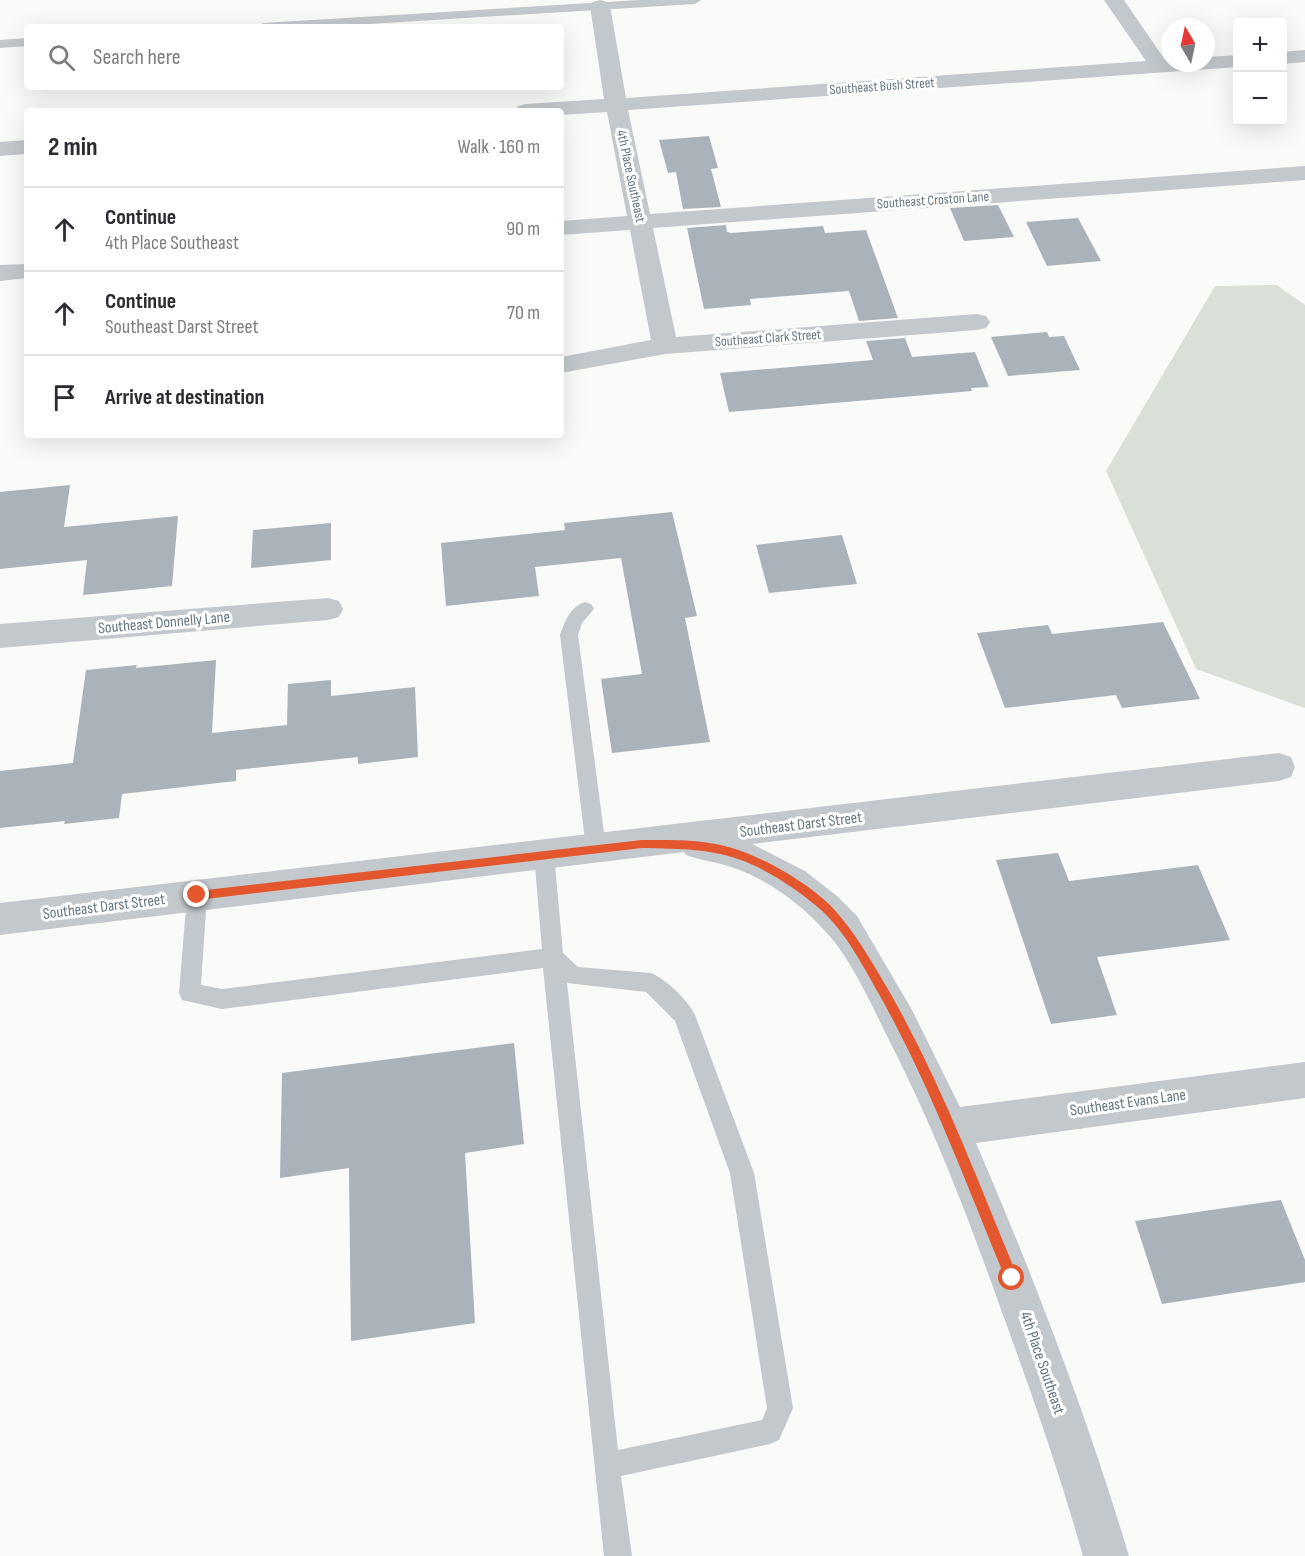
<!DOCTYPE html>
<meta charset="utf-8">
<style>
body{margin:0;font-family:"Sofia Sans Condensed",sans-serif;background:#f7f7f7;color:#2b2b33}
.controls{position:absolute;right:18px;top:18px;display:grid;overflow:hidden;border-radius:6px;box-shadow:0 6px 24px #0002}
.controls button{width:54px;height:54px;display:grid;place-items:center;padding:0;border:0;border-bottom:2px solid #e1e1e2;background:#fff;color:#2b2b33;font:30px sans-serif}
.compass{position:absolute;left:1161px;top:18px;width:54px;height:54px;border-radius:50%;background:#fff;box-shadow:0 6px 24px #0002;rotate:351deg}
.stop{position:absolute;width:18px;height:18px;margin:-14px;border:4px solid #e4572e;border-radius:50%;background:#fff}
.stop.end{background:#e4572e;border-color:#fff;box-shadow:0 2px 6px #0008}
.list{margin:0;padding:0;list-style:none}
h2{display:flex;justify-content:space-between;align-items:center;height:78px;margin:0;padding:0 24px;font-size:26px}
h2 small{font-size:20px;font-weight:400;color:#7c7c81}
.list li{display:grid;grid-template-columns:39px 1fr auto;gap:18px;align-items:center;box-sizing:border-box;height:84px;padding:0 24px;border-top:2px solid #e1e1e2}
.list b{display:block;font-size:22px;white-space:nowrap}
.list p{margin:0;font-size:20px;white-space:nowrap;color:#7c7c81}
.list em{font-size:20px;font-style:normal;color:#7c7c81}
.icon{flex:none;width:33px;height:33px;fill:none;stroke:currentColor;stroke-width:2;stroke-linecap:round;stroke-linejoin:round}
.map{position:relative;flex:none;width:1305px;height:1556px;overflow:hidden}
.search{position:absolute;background:#fff;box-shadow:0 6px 24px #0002;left:24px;top:24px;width:540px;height:66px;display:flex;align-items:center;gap:15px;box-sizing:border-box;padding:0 21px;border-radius:6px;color:#7c7c81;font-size:22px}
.panel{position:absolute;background:#fff;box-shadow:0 6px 24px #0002;left:24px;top:108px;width:540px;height:330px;border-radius:6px}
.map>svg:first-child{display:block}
</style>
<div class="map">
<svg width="1305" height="1556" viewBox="0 0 1305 1556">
<rect width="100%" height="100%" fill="#fafaf8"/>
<!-- green -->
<path fill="#dadfd7" d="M1277,285l28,20v403l-109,-39 -90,-198 109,-185z"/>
<!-- building -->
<g fill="#aab3b9">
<path d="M709,136l9,32 -7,1 10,38 -38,2 -7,-37 -8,1 -9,-33z"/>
<path d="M998,205l16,32 -50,4 -14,-33z"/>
<path d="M1078,218l23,43 -54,5 -21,-44z"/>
<path d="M726,225l1,7 4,1 92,-7 2,7 41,-3 32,88 -39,3 -10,-30 -99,8 1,6 -47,4 -17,-81z"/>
<path d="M1047,332l2,5 15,-1 16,34 -72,6 -17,-39z"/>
<path d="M905,338l7,19 63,-5 14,35 -18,1 1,3 -243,21 -9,-39 153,-13 -7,-19z"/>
<path d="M70,485l-6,42 114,-11 -6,70 -89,9 4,-35 -87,9v-77z"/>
<path d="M672,512l25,104 -12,2 25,124 -98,11 -11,-74 41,-5 -21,-116 -86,9 4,29 -93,10 -5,-63 124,-13 -1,-7z"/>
<path d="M331,523v37l-80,8 2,-38z"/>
<path d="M842,535l15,49 -88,9 -13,-48z"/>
<path d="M1163,622l37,77 -78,9 -6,-13 -111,13 -28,-75 71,-8 4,9z"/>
<path d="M216,660l-4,73 75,-8 1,-41 43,-4v16l84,-9 3,70 -60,7v-7l-122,13v11l-114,13 -3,24 -55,6 1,-3 -65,7v-57l73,-8 13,-93 51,-5 -1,3z"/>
<path d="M1058,853l11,28 129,-16 32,75 -133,17 20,58 -66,9 -55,-164z"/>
<path d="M514,1043l10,101 -59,9 10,170 -124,18 -2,-173 -69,10 2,-105z"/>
<path d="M1281,1200l24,60v22l-143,22 -27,-83z"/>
</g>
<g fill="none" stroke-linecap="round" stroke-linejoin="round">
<!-- service -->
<g fill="#c3c8cc" fill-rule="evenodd">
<path d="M639,0h62l-6,4 -375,23h-63l6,-4z"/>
<path d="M27,38v8l-27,2v-8z"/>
<path d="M585,602l6,2 3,5 -12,14 -4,12 28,213 -3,6 -7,3 -7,-3 -3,-6 -26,-213c5,-14 10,-28 25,-33z"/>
<path d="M544,845l7,3 3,6 9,99 15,14 73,6c15,6 37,27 44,42l59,158 39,235 -14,32 -9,4 -149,32 11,80h-28l-61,-588 -321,41 -40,-9 -3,-7 8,-98 3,-6 7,-3 7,3 3,6 -6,90 21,4 320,-40 -8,-95 3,-6zM567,983l79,9 29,29 55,152 37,235 -5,12 -144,30z"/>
</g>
<!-- minor -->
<g fill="#c3c8cc" fill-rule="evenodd">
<path d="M600,0l7,2 3,4 16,92 520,-37 -42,-61h20l41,60 5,-1v4h36v-6l32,-2v12l-610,43 22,104 655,-48v14l-652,48 23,109 301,-23 9,2 4,6 -4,6 -9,2 -312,24 -104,19v-16l90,-17 -21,-110 -69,5v-14l66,-5 -20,-104 -46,3v-4h-46l3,-5 8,-2 78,-5 -14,-93 3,-4z"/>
<path d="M1305,50v12l-23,2v-12z"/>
<path d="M27,140v14l-27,2v-14z"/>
<path d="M27,264v14l-27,3v-16z"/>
<path d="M328,598l11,3 4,8 -4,8 -11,3 -328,28v-24z"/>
<path d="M1279,753l12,4 4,10 -4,10 -12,4 -527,63 53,27 32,25 20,20 55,94 48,97 345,-45v36l-329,45c58,134 111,273 153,413h-46c-23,-82 -51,-162 -80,-241 -33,-93 -68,-185 -113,-273 -17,-34 -38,-82 -64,-110 -24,-27 -57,-52 -92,-64 -16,-6 -32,-7 -48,-13l-2,-3 -684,83v-32z"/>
</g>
</g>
<!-- route -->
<path fill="#e4572e" d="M642,840c30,0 61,-1 90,8 33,10 73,33 98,57 25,26 41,56 59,86 52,91 89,190 129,287l-2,4h-9c-40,-96 -76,-195 -127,-286 -17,-30 -33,-62 -59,-86 -19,-17 -44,-34 -68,-45 -36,-17 -73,-16 -111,-17l-445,52 -6,-5 6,-4z"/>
<g text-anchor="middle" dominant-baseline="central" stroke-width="6" stroke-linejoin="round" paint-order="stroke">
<!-- far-street labels -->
<g font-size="14" fill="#657683" stroke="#fff">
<text transform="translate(882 86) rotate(-4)">Southeast Bush Street</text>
<text transform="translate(631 176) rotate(78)">4th Place Southeast</text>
<text transform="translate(933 200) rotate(-4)">Southeast Croston Lane</text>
<text transform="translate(768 338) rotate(-4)">Southeast Clark Street</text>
</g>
<!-- street labels -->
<g font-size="16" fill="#657683" stroke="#fff">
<text transform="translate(164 623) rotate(-5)">Southeast Donnelly Lane</text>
<text transform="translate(801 825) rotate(-7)">Southeast Darst Street</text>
<text transform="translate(104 907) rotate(-7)">Southeast Darst Street</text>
<text transform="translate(1128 1103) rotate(-8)">Southeast Evans Lane</text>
<text transform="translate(1042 1363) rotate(71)">4th Place Southeast</text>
</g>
</g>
</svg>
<div class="controls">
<button>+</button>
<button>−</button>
</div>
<svg class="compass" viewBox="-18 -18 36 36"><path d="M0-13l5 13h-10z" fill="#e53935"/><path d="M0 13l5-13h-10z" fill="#7c7c81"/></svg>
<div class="stop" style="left:1012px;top:1278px"></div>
<div class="stop end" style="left:197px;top:895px"></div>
<div class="search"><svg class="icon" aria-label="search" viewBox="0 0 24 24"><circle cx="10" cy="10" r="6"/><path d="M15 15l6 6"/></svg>Search here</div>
<section class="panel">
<h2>2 min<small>Walk · 160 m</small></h2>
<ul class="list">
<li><svg class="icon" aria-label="ahead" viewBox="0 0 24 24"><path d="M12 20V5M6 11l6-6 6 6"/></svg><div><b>Continue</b><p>4th Place Southeast</p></div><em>90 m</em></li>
<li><svg class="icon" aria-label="ahead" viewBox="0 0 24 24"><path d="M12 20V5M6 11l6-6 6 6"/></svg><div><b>Continue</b><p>Southeast Darst Street</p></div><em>70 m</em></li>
<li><svg class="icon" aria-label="arrive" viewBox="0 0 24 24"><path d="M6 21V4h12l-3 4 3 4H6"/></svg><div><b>Arrive at destination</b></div></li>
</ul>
</section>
</div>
